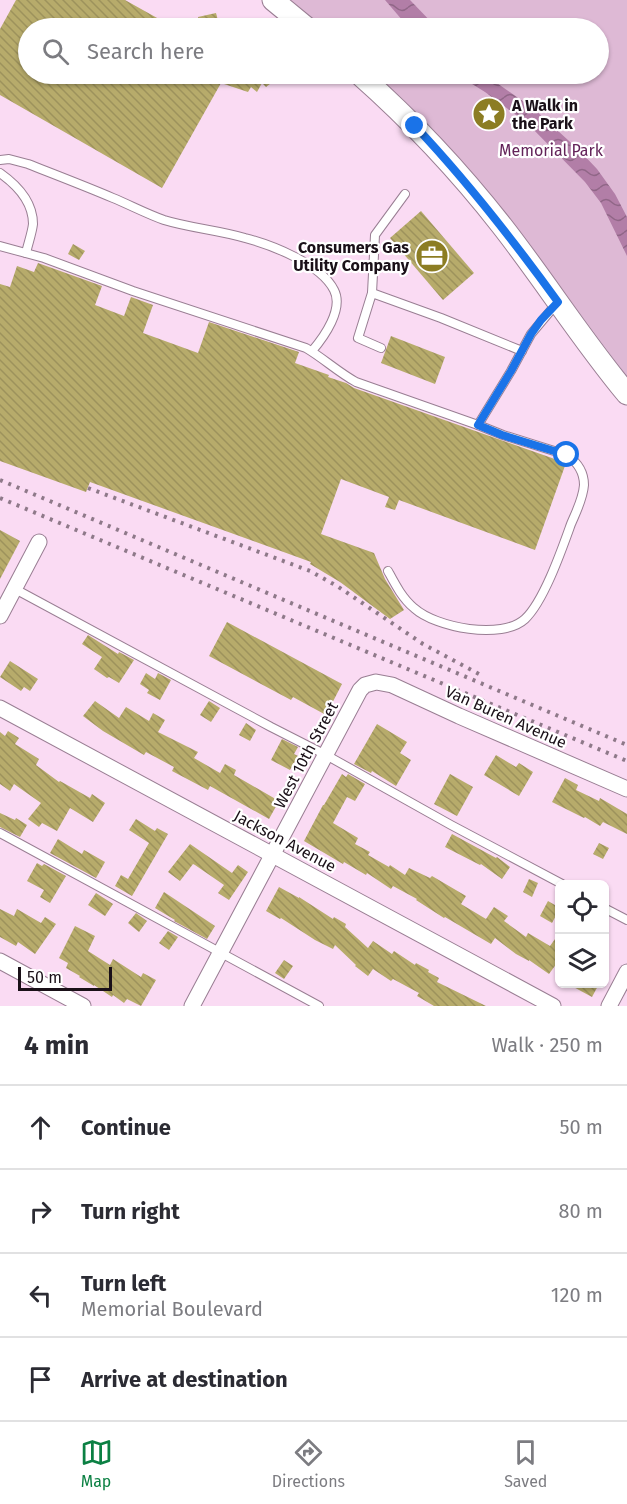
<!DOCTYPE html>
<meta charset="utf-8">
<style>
body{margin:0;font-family:"Fira Sans",sans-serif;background:#f2f2f3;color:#2b2b33}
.controls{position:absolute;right:18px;bottom:18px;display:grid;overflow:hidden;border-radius:9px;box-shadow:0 2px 4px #0004}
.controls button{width:54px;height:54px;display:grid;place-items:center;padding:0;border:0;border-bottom:2px solid #e1e1e2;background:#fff;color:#2b2b33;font:30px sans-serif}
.scale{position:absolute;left:18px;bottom:15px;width:94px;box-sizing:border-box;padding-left:6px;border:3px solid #1a1018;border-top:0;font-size:16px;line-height:21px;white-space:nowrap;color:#1a1018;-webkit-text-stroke:4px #fff;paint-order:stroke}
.stop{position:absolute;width:18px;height:18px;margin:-14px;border:4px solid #1a73e8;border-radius:50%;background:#fff}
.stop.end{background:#1a73e8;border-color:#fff;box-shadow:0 2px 6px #0008}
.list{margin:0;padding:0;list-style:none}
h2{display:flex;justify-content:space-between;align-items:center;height:78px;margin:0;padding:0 24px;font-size:26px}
h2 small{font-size:20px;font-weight:400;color:#7c7c81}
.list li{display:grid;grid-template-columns:39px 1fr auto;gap:18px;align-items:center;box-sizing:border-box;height:84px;padding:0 24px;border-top:2px solid #e1e1e2}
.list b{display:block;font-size:22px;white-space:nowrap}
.list p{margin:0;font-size:20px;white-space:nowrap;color:#7c7c81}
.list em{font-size:20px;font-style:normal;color:#7c7c81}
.icon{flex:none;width:33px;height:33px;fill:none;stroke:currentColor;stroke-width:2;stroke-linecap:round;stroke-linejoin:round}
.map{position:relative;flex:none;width:627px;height:1006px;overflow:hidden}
.search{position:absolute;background:#fff;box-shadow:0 2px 4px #0004;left:18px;right:18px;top:18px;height:66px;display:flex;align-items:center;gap:15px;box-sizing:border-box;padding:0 21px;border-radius:33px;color:#7c7c81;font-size:22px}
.sheet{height:414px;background:#fff}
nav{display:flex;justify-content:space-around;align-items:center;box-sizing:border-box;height:84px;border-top:2px solid #e1e1e2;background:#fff;font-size:16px;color:#7c7c81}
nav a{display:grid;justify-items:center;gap:3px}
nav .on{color:#0b8043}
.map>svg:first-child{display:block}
</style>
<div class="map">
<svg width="627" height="1006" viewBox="0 0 627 1006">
<defs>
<pattern id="water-waves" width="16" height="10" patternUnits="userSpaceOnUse" patternTransform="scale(1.5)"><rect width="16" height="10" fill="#b27ea7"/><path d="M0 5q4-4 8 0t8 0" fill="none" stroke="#906687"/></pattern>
<pattern id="building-back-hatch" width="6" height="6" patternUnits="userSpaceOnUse" patternTransform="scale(1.5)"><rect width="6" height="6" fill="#b7ab6b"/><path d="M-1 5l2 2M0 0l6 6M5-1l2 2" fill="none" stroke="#9d925c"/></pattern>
</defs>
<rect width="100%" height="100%" fill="#fadbf3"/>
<!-- green -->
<path fill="#deb9d5" d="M288,0h339v377l-66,-89 -92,-118 -66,-71 -29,-25h224v-46h-276z"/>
<!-- water -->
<g fill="url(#water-waves)">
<path d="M385,0h25l27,28h-28z"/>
<path d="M456,74h28l50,35 46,42 17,18 18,25 12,23v39l-26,-53 -16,-21 -57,-58 -43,-32z"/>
</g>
<!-- building -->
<g fill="url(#building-back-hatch)">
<path d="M16,0h109l50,28h-147v46h255l-17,13 -4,-4 -5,9 -6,-5 -3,5 -27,-9 -59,105 -162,-93v-66z"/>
<path d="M216,13l4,15h-19l-3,-11z"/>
<path d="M421,211l53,62 -31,27 -53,-62z"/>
<path d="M73,244l12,7 -6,9 -11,-6z"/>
<path d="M38,263l64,23 -7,19 29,11 7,-19 22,8 -10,28 55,20 11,-31 90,30 -4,11 34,12 -1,2 18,6 8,5 212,75 -31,87 -136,-50 -4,10 -10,-3 4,-10 -48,-18 -20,55 53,19 11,26 19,31 -14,9 -50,-37 -30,-18 1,-2 -221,-80 -4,10 -86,-31v-177l10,3 7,-21 17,6z"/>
<path d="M391,336l54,21 -10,27 -54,-21z"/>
<path d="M0,530l20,11 -20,38z"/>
<path d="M227,622l115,62 -16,31 -33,-18 -2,3 -82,-44z"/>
<path d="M88,635l30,19 1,-2 15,8 -15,23 -10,-6 -2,1 -13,-9 8,-12 -20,-13z"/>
<path d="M10,661l28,18 -8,12 -6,-4 -3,4 -21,-14z"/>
<path d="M146,673l9,6 3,-6 13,7 -11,20 -13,-7 2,-3 -9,-6z"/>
<path d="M95,701l24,17 7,-11 23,14 4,-8 12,7 -7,12 40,20 -4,6 26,15 5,-9 11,6 -2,5 45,26 -10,18 -59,-33 -2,4 -36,-19 2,-4 -28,-15 -2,3 -41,-24 -20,-15z"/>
<path d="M209,701l11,7 -9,14 -11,-7z"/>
<path d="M246,723l10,7 -6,11 -11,-6z"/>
<path d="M377,724l30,18 -7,11 11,7 -15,26 -24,-15 -1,2 -17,-9z"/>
<path d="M8,731l11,7 -4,6 24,15 -3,6 23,17 1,-1 30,17 2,-4 13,9 -12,19 -23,-14 -13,23 -15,-8 -3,4 -11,-8 13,-16 -27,-19 -4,7 -10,-7v-52l5,4z"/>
<path d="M282,739l16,8 -4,7 4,2 -8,14 -19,-10z"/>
<path d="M496,755l20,12 3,-4 14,9 -14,24 -35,-21z"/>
<path d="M342,774l4,3 2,-3 17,10 -10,17 -8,-4 -14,26 25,15 -3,6 15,8 -2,3 21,12 1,-2 15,10 4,-7 21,10 2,-2 34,20 -5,8 25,15 8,-12 14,9 -4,5 22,16 2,-4 22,13 10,-14v27l-11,15 -20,-14v1l-13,-7 -21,-16 -4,6 -46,-27 -1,1 -28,-18 1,-1 -24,-13 -2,3 -24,-16 -1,2 -22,-13 -1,2 -39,-23 19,-36h1z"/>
<path d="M450,774l23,13 -16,29 -23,-12z"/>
<path d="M565,778l13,7 -2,5 23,11 1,-3 27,16v20l-24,-12 -3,4 -15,-9 -1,1 -32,-16z"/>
<path d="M0,813l15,7 1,-2 11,7 -7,12 -20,-10z"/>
<path d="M136,819l19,12 2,-3 11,6 -36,62 -17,-10 6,-11 7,4 21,-36 -20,-13z"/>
<path d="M452,834l44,24 1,-1 13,10 -8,12 -21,-15 -1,1 -35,-18z"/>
<path d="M58,839l24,15 2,-4 21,12 -9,16 -46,-25z"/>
<path d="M599,843l10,5 -6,11 -10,-5z"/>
<path d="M190,844l42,29 6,-8 10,7 -19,28 -11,-7 6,-8 -29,-20 -2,-1 -13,17 -12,-9z"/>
<path d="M37,863l5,3 2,-2 22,12 -16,27 -10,-6 4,-7 -17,-9z"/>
<path d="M529,879l9,4 -6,14 -9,-5z"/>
<path d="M279,887l20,11v-1l34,22 1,-2 12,7 -1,3 23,21 5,-7 19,13 2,-3 21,14 1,-2 13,7 -1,2 11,6 -2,4 49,24h-52l-17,-10 2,-3 -26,-14 -2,2 -18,-12 -5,7 -13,-10 1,-1 -21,-20 -2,4 -18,-9 -34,-22 -1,1 -14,-8z"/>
<path d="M164,892l51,34 -8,13 -33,-18 1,-1 -20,-12z"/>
<path d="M96,893l17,11 -8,12 -17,-11z"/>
<path d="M548,901l12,7 -8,15 -12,-7z"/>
<path d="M0,909l14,7 3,-7 24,14 4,-6 11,7 -21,30 -17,-12 -2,4 -16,-9z"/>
<path d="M136,913l11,8 -8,11 -11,-9z"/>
<path d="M75,926l20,10 -7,15 22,14 3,-6 28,18 2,-4 13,7 -15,26 -14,-7 -3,4 -11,-8 -1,2 -18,-12v1l-15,-9 1,-1 -14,-8 2,-5 -9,-5z"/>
<path d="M168,931l10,6 -9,13 -10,-7z"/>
<path d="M284,960l9,6 -9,13 -9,-6z"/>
<path d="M568,984h31l-7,13z"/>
</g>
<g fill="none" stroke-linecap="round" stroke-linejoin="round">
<defs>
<g id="lane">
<path d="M0,160l9,-1 19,5c28,11 57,22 85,34 17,7 34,16 51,22 26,8 54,10 81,18 27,7 76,26 89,52 10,19 -10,47 -22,61"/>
<path d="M0,173c17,12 33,28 33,51 -1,9 -5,20 -7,29"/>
<path d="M0,246l44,12 89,33 173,57c17,10 32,24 50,34l122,43 25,10 64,20c10,7 17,17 17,30 -1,14 -8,27 -13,39 -9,25 -27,77 -46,95 -23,21 -89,9 -111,-11 -12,-10 -19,-24 -26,-37"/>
<path d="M372,293l3,-58 30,-41"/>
<path d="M381,348l-23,-10 14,-45 69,25 81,33"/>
<path d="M478,425l33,-54 20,-37 26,-31"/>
<path d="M15,589l256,138 55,28 125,70 111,59"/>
<path d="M0,833l319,173"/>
<path d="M604,908l23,12"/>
</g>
<g id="street">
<path d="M0,616l39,-74"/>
<path d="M0,708l553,298"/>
<path d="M0,961l83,45"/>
<path d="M192,1006l168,-316 5,-5 11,-3 16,3 67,31 168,73"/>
<path d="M609,1006l18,-34"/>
</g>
<g id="secondary">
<path d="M273,0l34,28"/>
<path d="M359,74c52,46 100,97 143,152 43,55 80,114 125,168"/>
</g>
</defs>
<!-- lane casing -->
<use href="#lane" stroke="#997e93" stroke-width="10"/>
<!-- street casing -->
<use href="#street" stroke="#997e93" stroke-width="17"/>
<!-- secondary casing -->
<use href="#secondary" stroke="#997e93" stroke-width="23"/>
<!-- lane -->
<use href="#lane" stroke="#fff" stroke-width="8"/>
<!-- street -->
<use href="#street" stroke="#fff" stroke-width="15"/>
<!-- secondary -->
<use href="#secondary" stroke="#fff" stroke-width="21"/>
<!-- rail -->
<g stroke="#8e7989" stroke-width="4" stroke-dasharray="3 6" stroke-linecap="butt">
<path d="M0,480l627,265"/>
<path d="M88,488l222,83 27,15 86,58 56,30"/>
<path d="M0,498l627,263"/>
</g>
</g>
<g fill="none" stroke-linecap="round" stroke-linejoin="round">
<!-- route -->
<path stroke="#1a73e8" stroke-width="8" d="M415,126c52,55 98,114 143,176l-17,18 -10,14 -20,37 -33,54 24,10 65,20"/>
</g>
<!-- icons -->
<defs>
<symbol id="sight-disc" viewBox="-11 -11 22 22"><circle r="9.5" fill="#8c7d23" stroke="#fff"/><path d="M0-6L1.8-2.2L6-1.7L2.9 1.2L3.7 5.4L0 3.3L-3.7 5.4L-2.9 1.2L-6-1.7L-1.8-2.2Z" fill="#fff"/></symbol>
<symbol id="office-disc" viewBox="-11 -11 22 22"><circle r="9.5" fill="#8c7d23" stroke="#fff"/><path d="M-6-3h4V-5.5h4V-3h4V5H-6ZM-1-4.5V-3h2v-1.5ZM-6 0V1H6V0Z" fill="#fff"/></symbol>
</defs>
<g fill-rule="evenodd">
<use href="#sight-disc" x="470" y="95" width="38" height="38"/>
<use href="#office-disc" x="413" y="237" width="38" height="38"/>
</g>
<g text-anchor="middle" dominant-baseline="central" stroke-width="4.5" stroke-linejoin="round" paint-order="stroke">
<!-- poi labels -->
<g font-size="16" font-weight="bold" fill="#1a1018" stroke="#fff" text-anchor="start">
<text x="512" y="105">A Walk in<tspan x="512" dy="18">the Park</tspan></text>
<text x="409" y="247" text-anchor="end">Consumers Gas<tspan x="409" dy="18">Utility Company</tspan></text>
</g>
<!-- park labels -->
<g font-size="16" fill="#632359" stroke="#fff">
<text x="551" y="150">Memorial Park</text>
</g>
<!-- street labels -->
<g font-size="16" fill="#1a1018" stroke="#fff">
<text transform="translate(506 717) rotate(24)">Van Buren Avenue</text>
<text transform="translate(306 755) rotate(-62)">West 10th Street</text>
<text transform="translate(285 841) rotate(28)">Jackson Avenue</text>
</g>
</g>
</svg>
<div class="controls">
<button><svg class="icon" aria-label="locate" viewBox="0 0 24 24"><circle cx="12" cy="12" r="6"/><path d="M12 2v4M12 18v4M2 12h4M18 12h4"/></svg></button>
<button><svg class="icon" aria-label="layers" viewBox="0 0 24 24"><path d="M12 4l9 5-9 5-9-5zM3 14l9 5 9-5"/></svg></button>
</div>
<div class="scale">50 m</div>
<div class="stop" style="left:567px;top:455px"></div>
<div class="stop end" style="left:415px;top:126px"></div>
<div class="search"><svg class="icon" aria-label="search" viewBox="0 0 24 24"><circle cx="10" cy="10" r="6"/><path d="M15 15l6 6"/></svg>Search here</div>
</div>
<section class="sheet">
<h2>4 min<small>Walk · 250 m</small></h2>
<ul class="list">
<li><svg class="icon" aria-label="ahead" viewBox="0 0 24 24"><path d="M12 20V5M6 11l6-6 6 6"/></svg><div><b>Continue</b></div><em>50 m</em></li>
<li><svg class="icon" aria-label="right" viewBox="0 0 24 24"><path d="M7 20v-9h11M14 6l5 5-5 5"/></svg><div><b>Turn right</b></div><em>80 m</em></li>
<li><svg class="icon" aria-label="left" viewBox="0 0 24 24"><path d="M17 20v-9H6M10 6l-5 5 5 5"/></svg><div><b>Turn left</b><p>Memorial Boulevard</p></div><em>120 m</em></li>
<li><svg class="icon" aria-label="arrive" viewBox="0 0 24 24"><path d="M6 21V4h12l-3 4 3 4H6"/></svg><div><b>Arrive at destination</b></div></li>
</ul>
</section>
<nav>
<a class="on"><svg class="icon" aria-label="map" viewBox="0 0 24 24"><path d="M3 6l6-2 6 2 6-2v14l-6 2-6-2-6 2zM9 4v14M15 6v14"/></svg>Map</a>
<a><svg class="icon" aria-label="directions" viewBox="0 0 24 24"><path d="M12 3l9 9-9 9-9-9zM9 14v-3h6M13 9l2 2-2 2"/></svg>Directions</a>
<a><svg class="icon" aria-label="saved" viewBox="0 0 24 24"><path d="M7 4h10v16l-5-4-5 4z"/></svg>Saved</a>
</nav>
